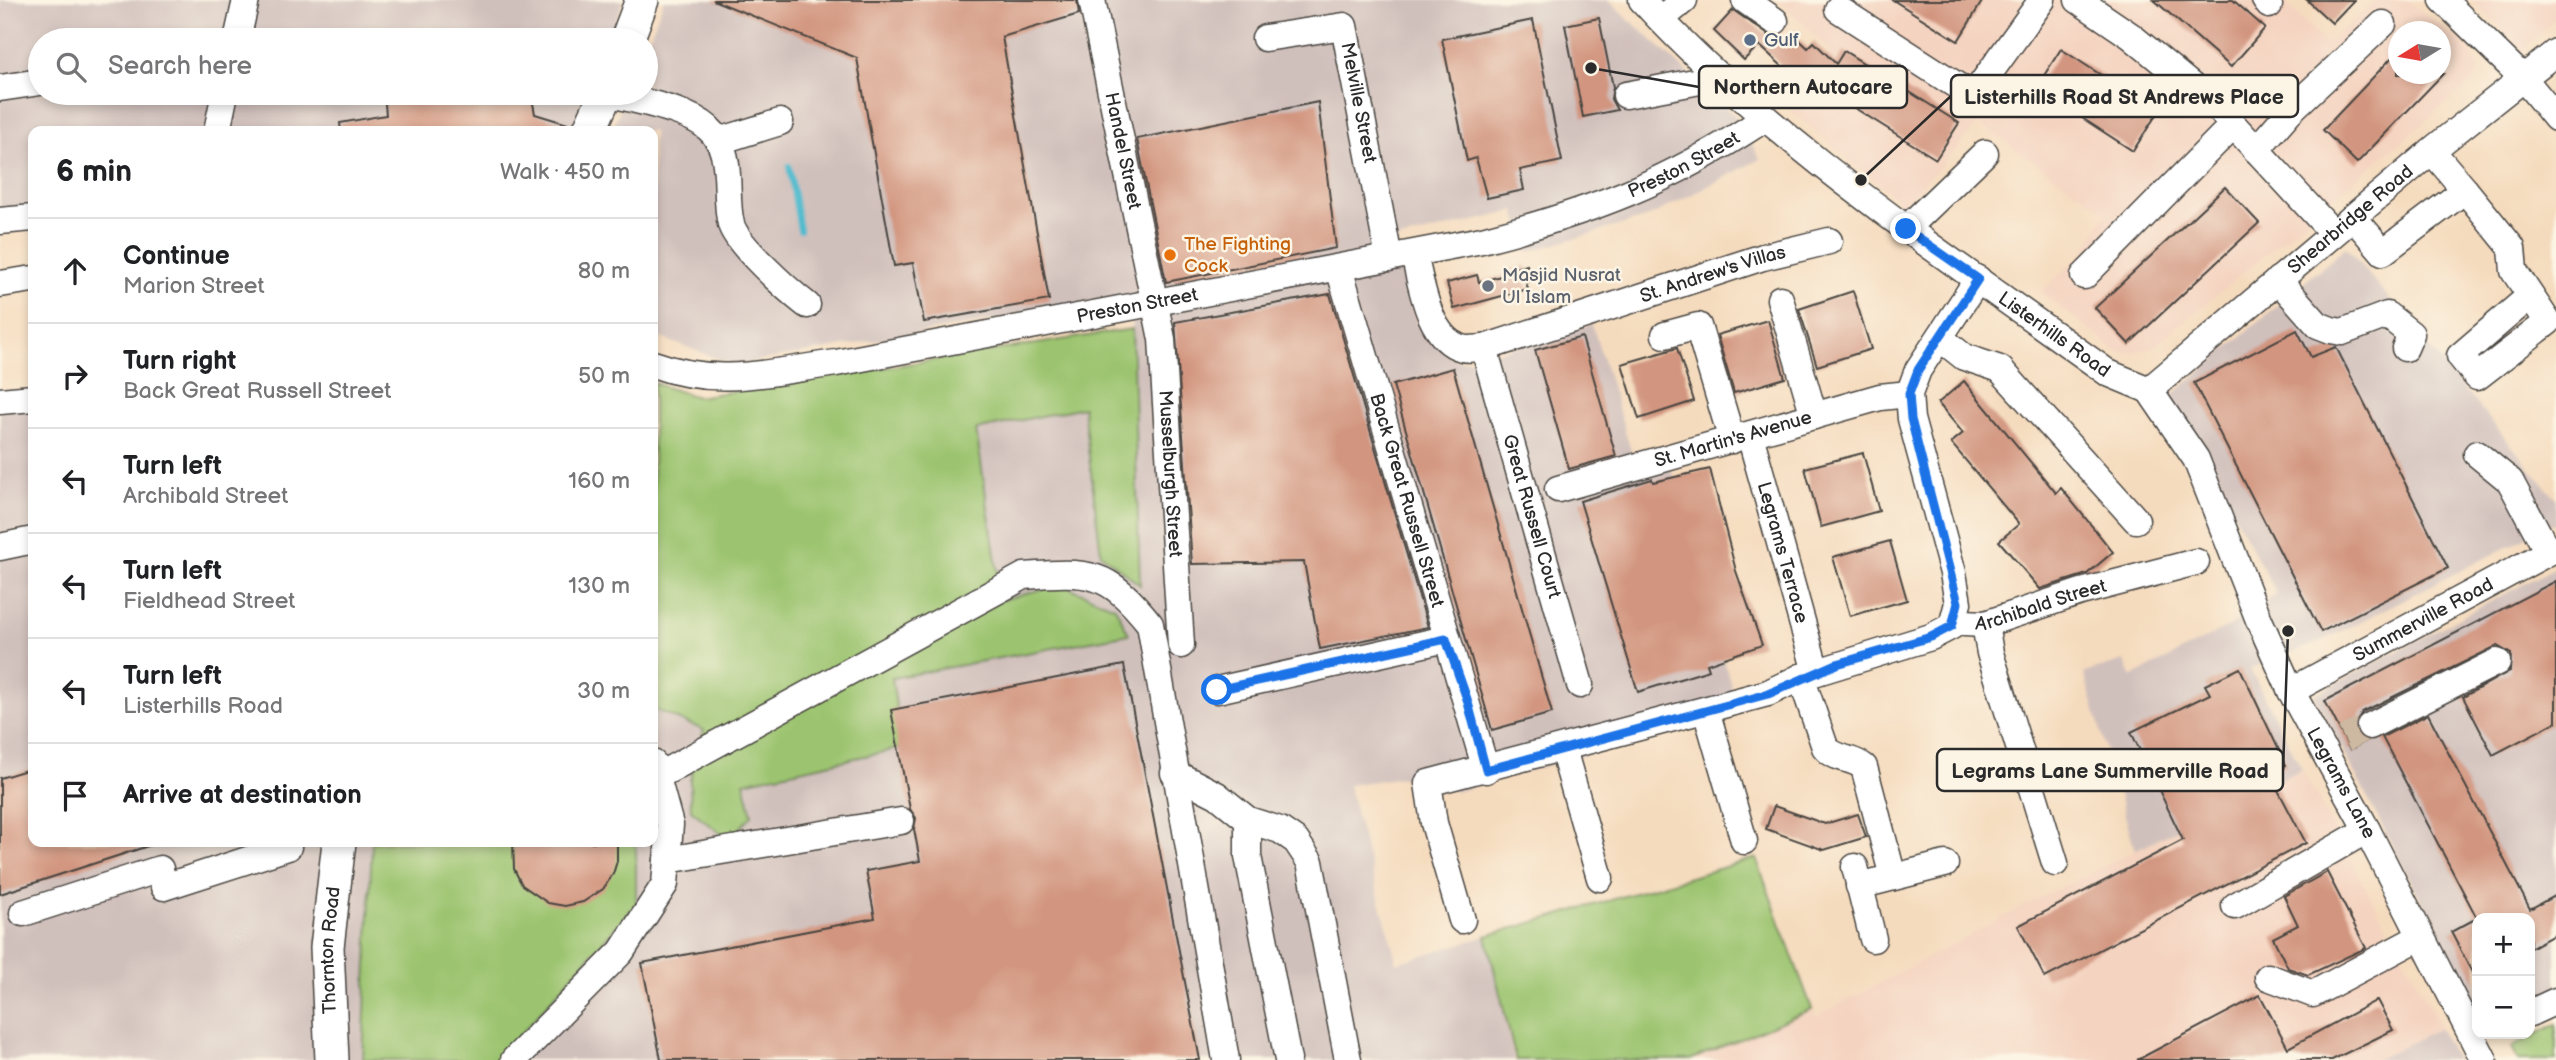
<!DOCTYPE html>
<meta charset="utf-8">
<style>
body{margin:0;font-family:"Balsamiq Sans",sans-serif;background:#f6f6f6;color:#202124}
.controls{position:absolute;right:21px;bottom:21px;display:grid;overflow:hidden;border-radius:14px;box-shadow:0 4px 10px #0003}
.controls button{width:63px;height:63px;display:grid;place-items:center;padding:0;border:0;border-bottom:2px solid #e0e0e0;background:#fff;color:#202124;font:35px sans-serif}
.compass{position:absolute;left:2388px;top:21px;width:63px;height:63px;border-radius:50%;background:#fff;box-shadow:0 4px 10px #0003;rotate:259deg}
.stop{position:absolute;width:21px;height:21px;margin:-16px;border:5px solid #1a73e8;border-radius:50%;background:#fff}
.stop.end{background:#1a73e8;border-color:#fff;box-shadow:0 2px 7px #0008}
.list{margin:0;padding:0;list-style:none}
h2{display:flex;justify-content:space-between;align-items:center;height:91px;margin:0;padding:0 28px;font-size:30px}
h2 small{font-size:23px;font-weight:400;color:#757577}
.list li{display:grid;grid-template-columns:46px 1fr auto;gap:21px;align-items:center;box-sizing:border-box;height:105px;padding:0 28px;border-top:2px solid #e0e0e0}
.list b{display:block;font-size:26px;white-space:nowrap}
.list p{margin:0;font-size:23px;white-space:nowrap;color:#757577}
.list em{font-size:23px;font-style:normal;color:#757577}
.icon{flex:none;width:38px;height:38px;fill:none;stroke:currentColor;stroke-width:2;stroke-linecap:round;stroke-linejoin:round}
.map{position:relative;flex:none;width:2556px;height:1060px;overflow:hidden}
.search{position:absolute;background:#fff;box-shadow:0 4px 10px #0003;left:28px;top:28px;width:630px;height:77px;display:flex;align-items:center;gap:18px;box-sizing:border-box;padding:0 24px;border-radius:38px;color:#757577;font-size:26px}
.panel{position:absolute;background:#fff;box-shadow:0 4px 10px #0003;left:28px;top:126px;width:630px;height:721px;border-radius:14px}
.map>svg:first-child{display:block}
</style>
<div class="map">
<svg width="2556" height="1060" viewBox="0 0 2556 1060">
<rect width="100%" height="100%" fill="#fcf5e5"/>
<filter id="ink" filterUnits="userSpaceOnUse"><feTurbulence type="fractalNoise" baseFrequency=".0143" numOctaves="2"/><feDisplacementMap in="SourceGraphic" scale="14" xChannelSelector="R" yChannelSelector="G"/><feConvolveMatrix kernelMatrix="1 2 1 2 8 2 1 2 1" color-interpolation-filters="sRGB"/></filter>
<filter id="wash" filterUnits="userSpaceOnUse"><feTurbulence type="fractalNoise" baseFrequency=".00686" numOctaves="4" result="noise"/><feDisplacementMap in="SourceGraphic" scale="28" xChannelSelector="R" yChannelSelector="G"/><feGaussianBlur stdDeviation="1.57" result="paint"/><feColorMatrix in="noise" values="0 0 0 0 0 0 0 0 0 0 0 0 0 0 0 0 0 1.4 0 .05"/><feComposite in="paint" operator="in"/></filter>
<g filter="url(#wash)">
<rect width="100%" height="100%" fill="#f5dbbe"/>
<!-- built -->
<g fill="#f4d3c0" fill-rule="evenodd">
<path d="M1779,0h504l42,43 53,-43h30l62,49 9,20 -6,13 -319,265 -25,6 -14,-3 -74,-58 42,-39 23,-41 -127,-88 -75,81 -116,-96 43,-57zM2398,32h42v42h-42z"/>
<path d="M2471,0h85v18l-32,32z"/>
<path d="M2302,769l139,258 -65,33h-686l122,-51 4,8 233,-124z"/>
</g>
<!-- industrial -->
<g fill="#d0c0bc">
<path d="M0,0h624l-16,40h-568v53h548l-15,38h-540v74l-33,3z"/>
<path d="M664,0h944l128,117 24,42 -112,58 -120,35 -13,-41 -118,29 9,52 12,33 37,35h16l121,-36 45,146h35l66,241 -282,81 -40,-17 -68,10 49,178 89,-27 28,124h-1514v-666l33,-3v451h620v-461l44,16 435,-68 -5,-32 -392,68 -82,-30v-204h-42l16,-38h19v-47z"/>
<path d="M2346,247l210,252v23l-236,120 -70,27 52,100 -167,81 -51,-177 40,-12 8,16 98,-51 47,-32 -107,-197z"/>
<path d="M2556,567v442l-26,13v-104h-53v90l-163,-313z"/>
<path d="M2439,1028l17,32h-80z"/>
</g>
<!-- green -->
<g fill="#9cc470" stroke="#64784e" stroke-width="2">
<path d="M1132,329l8,256 -39,-31 -18,-147 -107,23 26,170 59,-16 54,23 14,27 -237,44 10,70 -158,34 8,33 -23,25 -38,-30 -1,-30 14,-50 -51,-21v-326l44,14z"/>
<path d="M372,842h264v62l-138,156h-135z"/>
<path d="M1756,858l56,151 -122,51h-174l-30,-124z"/>
<path d="M2556,1024v36h-38l-6,-13z"/>
</g>
<g fill="none" stroke-linecap="round" stroke-linejoin="round">
<!-- stream -->
<path stroke="#51bbce" stroke-width="6" d="M789,166l11,64"/>
</g>
<g id="blocks">
<!-- building -->
<g fill="#d2957f">
<path d="M713,0h364l2,14 -77,23 47,263 -125,22 -11,-59 -19,3 -37,-208z"/>
<path d="M1893,0h90l-25,41z"/>
<path d="M2154,0h79l32,28 -34,39z"/>
<path d="M2307,0h47l-22,23z"/>
<path d="M1733,10l51,36 10,-11 14,13 6,-6 22,22 8,-13 115,72 -23,36 -134,-84 -5,5 -38,-35 -15,15 -30,-29z"/>
<path d="M1599,18l14,69 -2,12 6,11 -34,7 -18,-92z"/>
<path d="M1533,20l29,141 -42,9 4,20 -37,8 -11,-40 -9,3 -25,-122z"/>
<path d="M2061,49l97,63 -25,39 -97,-63z"/>
<path d="M2398,51v23h45l-86,89 -34,-33z"/>
<path d="M384,93h147l4,21 36,11 -1,6h-229l-1,-8 46,-8z"/>
<path d="M1318,102l18,146 -170,34 -29,-143z"/>
<path d="M2225,187l34,36 -130,121 -34,-36z"/>
<path d="M1527,265l4,16 -5,1 2,7 -74,20 -7,-26 30,-8 2,7 29,-8 -1,-4z"/>
<path d="M1853,291l18,58 -54,17 -18,-57z"/>
<path d="M1330,294l98,333 -108,22 -16,-87 -112,2 -17,-242z"/>
<path d="M1768,320l17,58 -51,15 -17,-58z"/>
<path d="M2297,330l14,27 25,-10 112,221 -127,64 -127,-249z"/>
<path d="M1582,337l34,119 -47,13 -34,-119z"/>
<path d="M1677,348l17,53 -55,18 -17,-55z"/>
<path d="M1453,368l99,345 -60,17 -99,-345z"/>
<path d="M1964,381l92,112 5,-5 52,64 -26,22 -47,15 -41,-48 20,-17 -68,-81 12,-10 -25,-30z"/>
<path d="M1863,453l16,58 -58,16 -16,-59z"/>
<path d="M1710,469l26,102 26,74 -55,19 2,6 -71,22 -58,-191 72,-22 1,3z"/>
<path d="M1890,541l17,59 -57,16 -17,-59z"/>
<path d="M2556,581v141l-63,33 -30,-58 47,-26 1,-17 -14,-8 -135,66 -8,14 2,8 11,7 -17,9 -25,-49z"/>
<path d="M1124,665l76,395h-539l-19,-97 233,-45 -9,-47 54,-10 -6,-32 2,-11 -6,-9 -19,-99z"/>
<path d="M2240,668l46,97 -17,8 37,70 -261,135 -27,-52 165,-86 -52,-108 79,-38 -5,-9z"/>
<path d="M2428,714l102,195 26,-14v39l-26,14v-30h-53v64l-26,-50 26,-14 -95,-181z"/>
<path d="M33,768v74h117l1,3 -151,49v-116z"/>
<path d="M1774,806l51,18 33,-10 8,23 -42,13 -58,-21z"/>
<path d="M513,842h104v19l-4,13 -10,15 -20,13 -18,4 -17,-3 -26,-18 -8,-16z"/>
<path d="M2327,872l39,76 -58,27 -20,-7 -15,-30 25,-13 -14,-29z"/>
<path d="M2260,995l28,53 89,-48 16,30 -61,30h-195z"/>
</g>
</g>
</g>
<g filter="url(#ink)">
<use href="#blocks" fill-opacity="0" stroke="#494541" stroke-width="2"/>
<g fill="none" stroke-linecap="round" stroke-linejoin="round">
<!-- minor-tunnel -->
<path stroke="#cdb8a1" stroke-width="26" stroke-dasharray="26 13" stroke-linecap="butt" d="M2344,739l26,-13"/>
<defs>
<g id="minor">
<path id="s1" d="M1092,0l70,339 19,306"/>
<path id="s2" d="M1642,0c136,148 305,256 466,373l41,17"/>
<path d="M1745,0l30,21"/>
<path d="M2078,0l53,36 85,70 117,127"/>
<path d="M2265,0l4,5"/>
<path d="M2443,0l81,79 32,39"/>
<path d="M1838,9l135,87 69,-96"/>
<path d="M1661,19l23,-19"/>
<path id="s3" d="M1265,38l79,-12 45,232"/>
<path d="M237,40l9,-40"/>
<path d="M0,88l40,-6"/>
<path d="M608,93c28,8 79,16 100,35 28,24 15,65 23,96 5,20 58,67 76,81"/>
<path d="M1626,95l95,-18"/>
<path d="M217,131l8,-38"/>
<path d="M719,141l61,-19"/>
<path d="M2256,150l34,-39 93,-87"/>
<path d="M2465,190l47,58 2,23 34,51 -71,55 -17,-21 70,-60"/>
<path d="M2353,217l30,35 82,-62 -33,-39"/>
<path d="M0,221l33,-3"/>
<path d="M1906,229l79,-76"/>
<path id="s4" d="M1414,254c7,28 14,85 48,94 6,2 16,0 22,0l279,-91 66,-16"/>
<path id="s5" d="M1339,268l147,502"/>
<path d="M2084,276l149,-151"/>
<path d="M2278,280l40,45 13,5 11,2 45,-17 24,19 -6,14"/>
<path d="M0,284l33,-5"/>
<path d="M1780,299l34,117"/>
<path d="M1665,335l33,-9 34,114"/>
<path d="M1940,338l24,19 36,12 136,151"/>
<path id="s6" d="M1484,348l96,337"/>
<path id="s7" d="M653,364c66,24 116,8 183,-1l646,-123c108,-28 188,-58 282,-121"/>
<path id="s8" d="M2149,390l47,69 63,161 32,71 76,139 117,230"/>
<path id="s9" d="M2149,390l287,-243 120,-95"/>
<path d="M0,401l33,-3"/>
<path id="s10" d="M1750,435l66,237"/>
<path d="M2477,454l33,27 38,71"/>
<path id="s11" d="M1558,489l322,-92 29,-3"/>
<path d="M0,547l33,-7"/>
<path id="s12" d="M1956,618l8,5 21,1 96,-32 115,-30"/>
<path d="M1985,624l5,29 65,210"/>
<path d="M1801,677l24,70c10,13 27,10 39,20l29,110"/>
<path d="M1217,690l229,-51"/>
<path id="s13" d="M2291,691l265,-143"/>
<path d="M1706,710l38,131"/>
<path d="M2370,726l127,-64"/>
<path d="M1563,749l37,129"/>
<path d="M1174,773l43,22 31,25 32,10 16,11 14,21 38,198"/>
<path d="M656,777l368,-201c66,-5 83,-6 126,48l76,436"/>
<path d="M1248,820v36l40,204"/>
<path d="M667,860l234,-39"/>
<path d="M1855,867l18,72"/>
<path d="M1859,886l86,-22"/>
<path d="M2235,906l132,-76"/>
<path d="M23,913l137,-44 4,18 124,-40"/>
<path d="M1462,920l-28,-97 -6,-40 340,-90 33,-16 130,-40 21,-11 6,-23 -5,-30 -42,-154 -2,-25 9,-24 60,-91"/>
<path d="M2268,977l45,17 107,-57"/>
<path d="M2530,1013l26,-12"/>
<path d="M514,1060l107,-108 44,-68 5,-59 -17,-62"/>
</g>
<g id="major">
<path d="M627,40l15,-40"/>
<path d="M589,131l17,-38"/>
<path id="s14" d="M332,1060l-5,-113 12,-105"/>
</g>
</defs>
<!-- minor casing -->
<use href="#minor" stroke="#494541" stroke-width="29"/>
<!-- major casing -->
<use href="#major" stroke="#494541" stroke-width="36"/>
<!-- minor -->
<use href="#minor" stroke="#fff" stroke-width="26"/>
<!-- major -->
<use href="#major" stroke="#fff" stroke-width="33"/>
</g>
</g>
<g fill="none" stroke-linecap="round" stroke-linejoin="round" filter="url(#ink)">
<!-- route -->
<path stroke="#1a73e8" stroke-width="9" d="M1217,690l229,-51 21,60 19,71 282,-76 69,-30 94,-27 21,-11 6,-23 -47,-184 -2,-25 9,-24 60,-91 -72,-50"/>
</g>
<!-- markers -->
<circle fill="#5c6f8a" stroke="#fcf5e5" stroke-width="2.5" cx="1750" cy="40" r="7"/>
<circle fill="#e8710a" stroke="#fcf5e5" stroke-width="2.5" cx="1170" cy="255" r="7"/>
<circle fill="#6b7280" stroke="#fcf5e5" stroke-width="2.5" cx="1488" cy="286" r="7"/>
<g text-anchor="middle" dominant-baseline="central" stroke-width="5" stroke-linejoin="round" paint-order="stroke">
<!-- service labels -->
<g font-size="19" fill="#4e5e75" stroke="#fcf5e5" text-anchor="start">
<text x="1764" y="40">Gulf</text>
</g>
<!-- street labels -->
<g font-size="19" fill="#2b2b2b" stroke="#fcf5e5">
<text stroke="none"><textPath href="#s3" startOffset="158">Melville Street</textPath></text>
<text stroke="none"><textPath href="#s1" startOffset="154">Handel Street</textPath></text>
<text stroke="none"><textPath href="#s7" startOffset="1059">Preston Street</textPath></text>
<text stroke="none"><textPath href="#s9" startOffset="264">Shearbridge Road</textPath></text>
<text stroke="none"><textPath href="#s4" startOffset="373">St. Andrew's Villas</textPath></text>
<text stroke="none"><textPath href="#s7" startOffset="492">Preston Street</textPath></text>
<text stroke="none"><textPath href="#s2" startOffset="532">Listerhills Road</textPath></text>
<text stroke="none"><textPath href="#s11" startOffset="182">St. Martin's Avenue</textPath></text>
<text stroke="none"><textPath href="#s1" startOffset="481">Musselburgh Street</textPath></text>
<text stroke="none"><textPath href="#s5" startOffset="242">Back Great Russell Street</textPath></text>
<text stroke="none"><textPath href="#s6" startOffset="175">Great Russell Court</textPath></text>
<text stroke="none"><textPath href="#s10" startOffset="122">Legrams Terrace</textPath></text>
<text stroke="none"><textPath href="#s12" startOffset="89">Archibald Street</textPath></text>
<text stroke="none"><textPath href="#s13" startOffset="150">Summerville Road</textPath></text>
<text stroke="none"><textPath href="#s8" startOffset="439">Legrams Lane</textPath></text>
<text stroke="none"><textPath href="#s14" startOffset="110">Thornton Road</textPath></text>
</g>
<!-- food labels -->
<g font-size="19" fill="#c56008" stroke="#fcf5e5" text-anchor="start">
<text x="1184" y="244">The Fighting<tspan x="1184" dy="22">Cock</tspan></text>
</g>
<!-- worship labels -->
<g font-size="19" fill="#5b616d" stroke="#fcf5e5" text-anchor="start">
<text x="1502" y="275">Masjid Nusrat<tspan x="1502" dy="22">Ul Islam</tspan></text>
</g>
</g>
<!-- callouts -->
<path fill="none" stroke="#2b2b2b" stroke-width="2.5" d="M1591 68L1699 87M1861 180L1951 96M2288 631L2283 770"/>
<g fill="#2b2b2b" stroke="#fcf5e5" stroke-width="2.5">
<circle cx="1591" cy="68" r="7"/>
<circle cx="1861" cy="180" r="7"/>
<circle cx="2288" cy="631" r="7"/>
</g>
<g fill="#fcf5e5" stroke="#2b2b2b" stroke-width="2.5">
<rect x="1699" y="66" width="208" height="42" rx="7"/>
<rect x="1951" y="75" width="347" height="42" rx="7"/>
<rect x="1937" y="749" width="346" height="42" rx="7"/>
</g>
<g font-size="21" text-anchor="middle" font-weight="bold" fill="#2b2b2b">
<text x="1803" y="94">Northern Autocare</text>
<text x="2124" y="104">Listerhills Road St Andrews Place</text>
<text x="2110" y="778">Legrams Lane Summerville Road</text>
</g>
</svg>
<div class="controls">
<button>+</button>
<button>−</button>
</div>
<svg class="compass" viewBox="-18 -18 36 36"><path d="M0-13l5 13h-10z" fill="#e53935"/><path d="M0 13l5-13h-10z" fill="#757577"/></svg>
<div class="stop" style="left:1217px;top:690px"></div>
<div class="stop end" style="left:1906px;top:229px"></div>
<div class="search"><svg class="icon" aria-label="search" viewBox="0 0 24 24"><circle cx="10" cy="10" r="6"/><path d="M15 15l6 6"/></svg>Search here</div>
<section class="panel">
<h2>6 min<small>Walk · 450 m</small></h2>
<ul class="list">
<li><svg class="icon" aria-label="ahead" viewBox="0 0 24 24"><path d="M12 20V5M6 11l6-6 6 6"/></svg><div><b>Continue</b><p>Marion Street</p></div><em>80 m</em></li>
<li><svg class="icon" aria-label="right" viewBox="0 0 24 24"><path d="M7 20v-9h11M14 6l5 5-5 5"/></svg><div><b>Turn right</b><p>Back Great Russell Street</p></div><em>50 m</em></li>
<li><svg class="icon" aria-label="left" viewBox="0 0 24 24"><path d="M17 20v-9H6M10 6l-5 5 5 5"/></svg><div><b>Turn left</b><p>Archibald Street</p></div><em>160 m</em></li>
<li><svg class="icon" aria-label="left" viewBox="0 0 24 24"><path d="M17 20v-9H6M10 6l-5 5 5 5"/></svg><div><b>Turn left</b><p>Fieldhead Street</p></div><em>130 m</em></li>
<li><svg class="icon" aria-label="left" viewBox="0 0 24 24"><path d="M17 20v-9H6M10 6l-5 5 5 5"/></svg><div><b>Turn left</b><p>Listerhills Road</p></div><em>30 m</em></li>
<li><svg class="icon" aria-label="arrive" viewBox="0 0 24 24"><path d="M6 21V4h12l-3 4 3 4H6"/></svg><div><b>Arrive at destination</b></div></li>
</ul>
</section>
</div>
